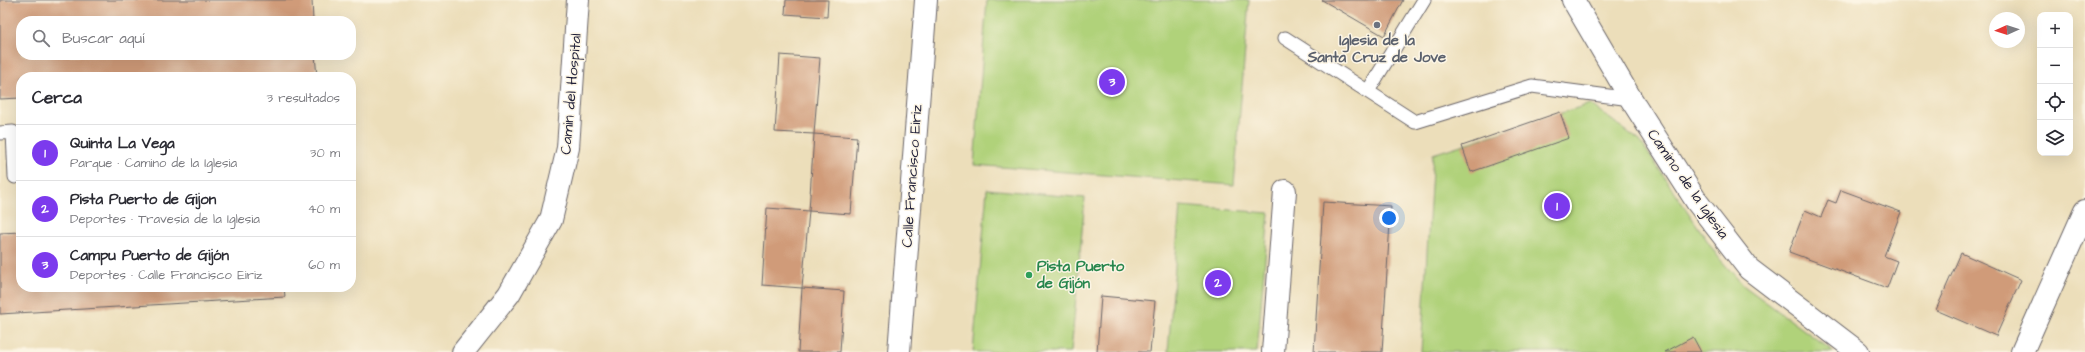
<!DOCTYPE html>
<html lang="es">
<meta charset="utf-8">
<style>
body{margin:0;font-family:"Architects Daughter",sans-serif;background:#f2f2f3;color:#2b2b33}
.controls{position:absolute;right:12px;top:12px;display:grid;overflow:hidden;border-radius:8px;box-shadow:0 4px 16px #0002}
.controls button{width:36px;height:36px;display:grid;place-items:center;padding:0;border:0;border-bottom:1px solid #e1e1e2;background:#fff;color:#2b2b33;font:20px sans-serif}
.compass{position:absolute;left:1989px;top:12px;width:36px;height:36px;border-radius:50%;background:#fff;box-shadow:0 4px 16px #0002;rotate:267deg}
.you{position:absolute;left:1389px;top:218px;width:14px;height:14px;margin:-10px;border:3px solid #fff;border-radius:50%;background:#1a73e8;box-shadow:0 0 0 6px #1a73e833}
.badge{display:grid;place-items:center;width:26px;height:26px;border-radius:50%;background:#7c3aed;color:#fff;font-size:13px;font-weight:700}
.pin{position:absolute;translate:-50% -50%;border:2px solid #fff;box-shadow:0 1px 4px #0006}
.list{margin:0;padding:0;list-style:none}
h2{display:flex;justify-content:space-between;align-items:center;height:52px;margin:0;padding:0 16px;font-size:17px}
h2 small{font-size:13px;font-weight:400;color:#7c7c81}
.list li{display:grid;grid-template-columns:26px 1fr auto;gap:12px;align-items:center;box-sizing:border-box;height:56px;padding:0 16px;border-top:1px solid #e1e1e2}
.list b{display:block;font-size:15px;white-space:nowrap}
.list p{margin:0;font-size:13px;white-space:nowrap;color:#7c7c81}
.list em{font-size:13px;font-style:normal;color:#7c7c81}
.icon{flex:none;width:22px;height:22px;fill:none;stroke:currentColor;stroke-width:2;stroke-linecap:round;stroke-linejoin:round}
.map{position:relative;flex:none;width:2085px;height:352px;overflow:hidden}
.search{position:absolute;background:#fff;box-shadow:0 4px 16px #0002;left:16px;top:16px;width:340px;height:44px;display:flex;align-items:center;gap:10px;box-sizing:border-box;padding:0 14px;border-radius:16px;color:#7c7c81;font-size:15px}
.panel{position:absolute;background:#fff;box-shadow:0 4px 16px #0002;left:16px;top:72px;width:340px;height:220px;border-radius:16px}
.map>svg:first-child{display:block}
</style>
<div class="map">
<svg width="2085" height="352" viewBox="0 0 2085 352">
<rect width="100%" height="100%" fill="#fcf5e5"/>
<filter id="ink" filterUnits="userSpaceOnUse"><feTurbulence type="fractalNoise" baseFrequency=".025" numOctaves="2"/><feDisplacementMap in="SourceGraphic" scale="8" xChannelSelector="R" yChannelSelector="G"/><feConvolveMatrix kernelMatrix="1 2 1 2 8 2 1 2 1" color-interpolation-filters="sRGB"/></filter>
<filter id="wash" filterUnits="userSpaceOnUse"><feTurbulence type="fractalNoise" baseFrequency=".012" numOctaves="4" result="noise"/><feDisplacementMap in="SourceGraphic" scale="16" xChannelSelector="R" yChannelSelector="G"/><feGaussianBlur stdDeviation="0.9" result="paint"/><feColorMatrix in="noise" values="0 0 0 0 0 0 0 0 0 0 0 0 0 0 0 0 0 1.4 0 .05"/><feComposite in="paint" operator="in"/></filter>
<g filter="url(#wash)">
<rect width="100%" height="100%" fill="#ecdeba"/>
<!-- green -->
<g fill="#b0d27a" stroke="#697a5a">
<path d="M987,0h262l-15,185 -260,-20z"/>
<path d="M1590,104l50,37 79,117 25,28 90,66h-413l12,-198z"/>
<path d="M987,189l98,9 -14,154h-98z"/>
<path d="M1180,206l89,7 -12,139h-89z"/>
</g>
<g id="blocks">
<!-- building -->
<g fill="#d09b79">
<path d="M0,0h312l1,21h-292v34h294l2,22h-296v21l-21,1z"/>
<path d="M786,0h42l-1,17 -42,-3z"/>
<path d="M1322,0h81l-19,36z"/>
<path d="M780,55l40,3 -6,76 -39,-2z"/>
<path d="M1560,112l9,26 -98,34 -9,-26z"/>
<path d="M814,134l43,3 -6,77 -42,-3z"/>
<path d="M1841,190l60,22 -17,44 13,5 -10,27 -98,-36 16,-42 16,7 7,-17 8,3z"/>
<path d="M1323,202l68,4 -9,146h-68z"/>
<path d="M767,208l42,3 -7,77 -40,-3z"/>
<path d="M21,232v55h263l1,10 -285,17v-81z"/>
<path d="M1961,253l60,27 -25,56 -60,-26z"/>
<path d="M802,288l42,3 -4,61h-42z"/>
<path d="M1101,296l54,5 -5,51h-53z"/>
<path d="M1693,337l8,15h-36z"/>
</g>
</g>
</g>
<g filter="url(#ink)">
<use href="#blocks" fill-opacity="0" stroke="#696467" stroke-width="1"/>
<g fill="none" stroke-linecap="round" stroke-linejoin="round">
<defs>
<g id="service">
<path d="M1285,38l130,84 117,-36 99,13"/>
<path d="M1368,91l56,-91"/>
<path d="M0,133l13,-1 2,45"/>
</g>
<g id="minor">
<path d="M1573,0l58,99 66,103 52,67 109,83"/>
<path d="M463,352l46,-58 42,-74 17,-72 10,-148"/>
<path d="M899,352l27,-352"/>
<path d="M1273,352l12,-161"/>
<path d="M2022,352l63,-141"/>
</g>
</defs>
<!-- service casing -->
<use href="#service" stroke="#696467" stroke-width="15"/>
<!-- minor casing -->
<use href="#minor" stroke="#696467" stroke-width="24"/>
<!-- service -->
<use href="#service" stroke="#fff" stroke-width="13"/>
<!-- minor -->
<use href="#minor" stroke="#fff" stroke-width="22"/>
</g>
</g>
<!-- markers -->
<circle fill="#6b7280" stroke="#fcf5e5" stroke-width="1.5" cx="1377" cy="25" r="4"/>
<circle fill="#2e9e5b" stroke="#fcf5e5" stroke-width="1.5" cx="1029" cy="275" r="4"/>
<g text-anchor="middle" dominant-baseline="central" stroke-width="3" stroke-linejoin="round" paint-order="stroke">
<!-- worship labels -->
<g font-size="15" font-weight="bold" fill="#5b616d" stroke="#fcf5e5">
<text x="1377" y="40">Iglesia de la<tspan x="1377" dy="17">Santa Cruz de Jove</tspan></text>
</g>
<!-- street labels -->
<g font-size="15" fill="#22223b" stroke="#fcf5e5">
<text transform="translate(571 94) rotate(-85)">Camin del Hospital</text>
<text transform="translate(912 176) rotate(-86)">Calle Francisco Eiriz</text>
<text transform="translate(1688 184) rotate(55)">Camino de la Iglesia</text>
</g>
<!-- leisure labels -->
<g font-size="15" font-weight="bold" fill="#27864d" stroke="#fcf5e5" text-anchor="start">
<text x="1037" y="266">Pista Puerto<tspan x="1037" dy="17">de Gijón</tspan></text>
</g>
</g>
</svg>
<div class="controls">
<button>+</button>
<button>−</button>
<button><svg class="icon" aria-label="locate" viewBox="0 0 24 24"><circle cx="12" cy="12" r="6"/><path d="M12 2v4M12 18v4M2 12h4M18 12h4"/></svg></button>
<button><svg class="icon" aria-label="layers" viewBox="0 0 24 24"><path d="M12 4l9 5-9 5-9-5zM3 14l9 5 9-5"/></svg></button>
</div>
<svg class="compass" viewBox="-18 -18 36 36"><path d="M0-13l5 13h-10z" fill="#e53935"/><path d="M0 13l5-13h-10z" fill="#7c7c81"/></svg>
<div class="you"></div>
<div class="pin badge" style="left:1557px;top:206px">1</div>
<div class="pin badge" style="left:1218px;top:283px">2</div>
<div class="pin badge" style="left:1112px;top:82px">3</div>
<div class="search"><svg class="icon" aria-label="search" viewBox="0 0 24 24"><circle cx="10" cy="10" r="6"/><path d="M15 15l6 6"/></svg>Buscar aquí</div>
<section class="panel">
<h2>Cerca<small>3 resultados</small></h2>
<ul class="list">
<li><span class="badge">1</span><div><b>Quinta La Vega</b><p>Parque · Camino de la Iglesia</p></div><em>30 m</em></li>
<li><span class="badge">2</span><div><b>Pista Puerto de Gijon</b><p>Deportes · Travesía de la Iglesia</p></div><em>40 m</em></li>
<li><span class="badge">3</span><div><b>Campu Puerto de Gijón</b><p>Deportes · Calle Francisco Eiriz</p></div><em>60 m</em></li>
</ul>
</section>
</div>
